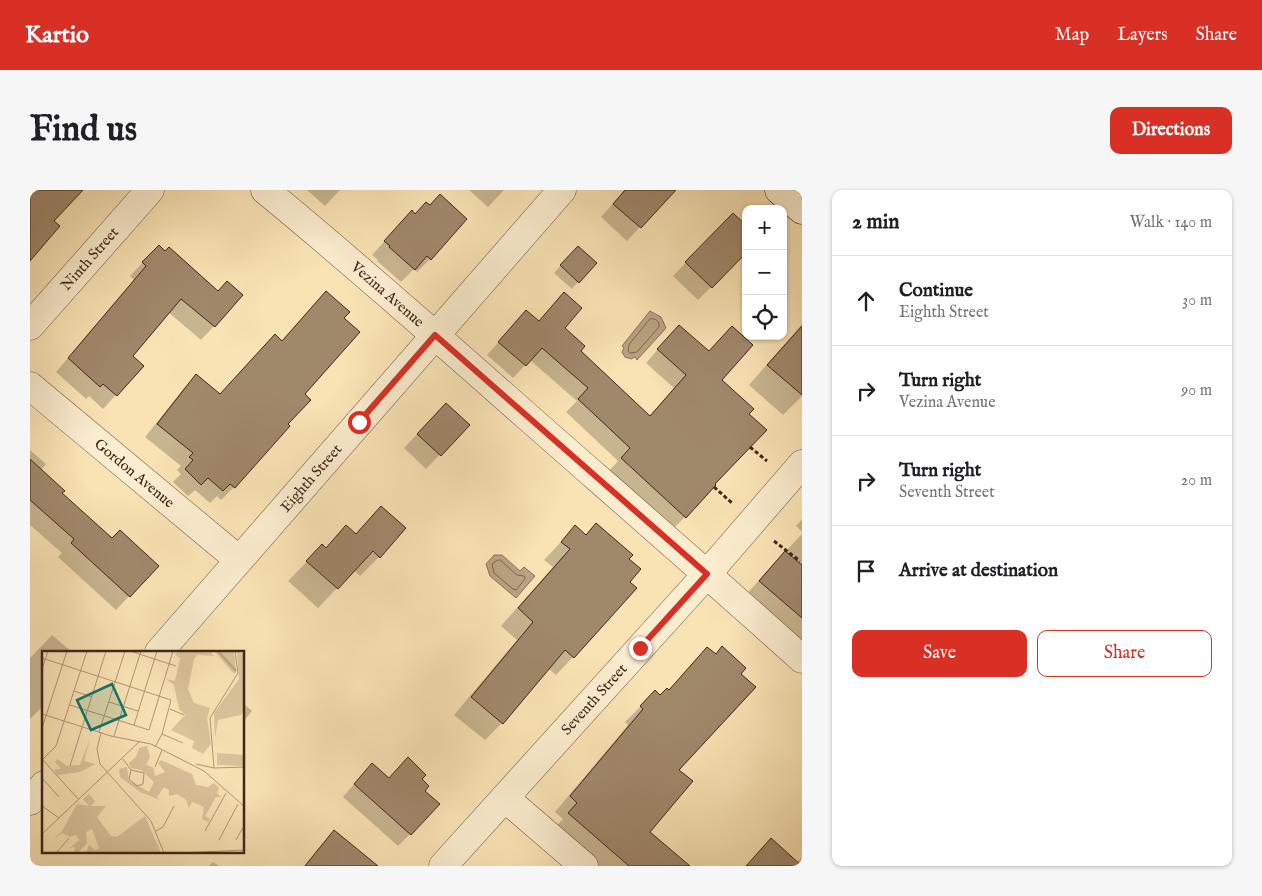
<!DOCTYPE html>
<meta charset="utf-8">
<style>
body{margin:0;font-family:"IM FELL English",serif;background:#f6f6f6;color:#202124}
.controls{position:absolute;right:15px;top:15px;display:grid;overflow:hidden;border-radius:10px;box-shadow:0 1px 4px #0004}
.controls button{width:45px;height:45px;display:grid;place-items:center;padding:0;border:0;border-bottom:1px solid #e0e0e0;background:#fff;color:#202124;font:25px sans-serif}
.stop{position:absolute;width:15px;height:15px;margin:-11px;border:4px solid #d93025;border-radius:50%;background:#fff}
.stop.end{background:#d93025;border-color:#fff;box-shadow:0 1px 5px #0008}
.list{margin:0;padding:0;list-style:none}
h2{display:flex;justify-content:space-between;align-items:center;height:65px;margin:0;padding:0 20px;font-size:21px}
h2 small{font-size:16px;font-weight:400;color:#757577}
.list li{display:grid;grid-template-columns:32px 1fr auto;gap:15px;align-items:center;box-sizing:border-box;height:90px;padding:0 20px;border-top:1px solid #e0e0e0}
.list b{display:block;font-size:19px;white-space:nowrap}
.list p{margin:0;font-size:16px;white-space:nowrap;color:#757577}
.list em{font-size:16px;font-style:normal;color:#757577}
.actions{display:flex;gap:10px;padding:15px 20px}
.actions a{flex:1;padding:11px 0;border:1px solid #d93025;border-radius:10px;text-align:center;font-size:18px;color:#d93025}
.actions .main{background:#d93025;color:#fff}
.icon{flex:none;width:28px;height:28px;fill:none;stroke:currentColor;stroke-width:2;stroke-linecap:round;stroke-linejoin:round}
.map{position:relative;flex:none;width:772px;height:676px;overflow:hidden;border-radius:10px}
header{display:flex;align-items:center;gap:30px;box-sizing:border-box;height:70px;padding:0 25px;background:#d93025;color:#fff}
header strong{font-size:24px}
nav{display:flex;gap:28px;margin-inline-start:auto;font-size:18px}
.intro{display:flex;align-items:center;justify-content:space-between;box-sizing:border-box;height:120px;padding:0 30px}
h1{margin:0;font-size:35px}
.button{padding:12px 22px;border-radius:10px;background:#d93025;color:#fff;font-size:18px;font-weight:700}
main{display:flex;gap:30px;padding:0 30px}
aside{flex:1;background:#fff;border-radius:10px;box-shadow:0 1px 4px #0004}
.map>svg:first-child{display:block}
</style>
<header>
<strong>Kartio</strong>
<nav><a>Map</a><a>Layers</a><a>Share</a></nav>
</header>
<div class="intro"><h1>Find us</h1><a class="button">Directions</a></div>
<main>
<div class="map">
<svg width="772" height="676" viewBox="0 0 772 676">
<rect width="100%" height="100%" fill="#f9e3b5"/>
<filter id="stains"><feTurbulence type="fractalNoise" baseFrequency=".004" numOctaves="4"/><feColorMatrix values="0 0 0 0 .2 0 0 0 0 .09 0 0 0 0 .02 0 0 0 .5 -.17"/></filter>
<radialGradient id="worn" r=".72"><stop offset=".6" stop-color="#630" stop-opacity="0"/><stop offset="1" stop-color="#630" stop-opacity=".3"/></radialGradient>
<!-- water -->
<g fill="#baa381" stroke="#897158">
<path d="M620,121l11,6 5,11 -29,32 -2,-3 -4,2 -6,-2 -3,-5 2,-4 -2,-2z"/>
<path d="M464,365h8l18,16 4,-4 11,9 -19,22 -26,-22 -4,-12z"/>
</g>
<!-- shadow -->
<g fill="#0003">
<path d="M277,0h33l-15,16z"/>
<path d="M439,0h35l-16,17z"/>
<path d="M595,0h49l-47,51 -26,-24z"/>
<path d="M703,24l13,38 -48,48 -25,-24z"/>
<path d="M369,35l31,34 -13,13 -3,-3 -13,13 -24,-21 1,-1 -6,-5z"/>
<path d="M541,64l7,28 -6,7 -18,-16z"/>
<path d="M115,70l73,32 23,3 -27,31 -13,14 -33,-28 -37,44 11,10 -39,43 -14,-13 -3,3 -30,-27 78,-92 -4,-4z"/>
<path d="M496,122l12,10 25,6 16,23 70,66 25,-29 -28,-25 21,-24 53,41 28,34 -35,70 -28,33 -12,12 -64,-58 9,-10 -52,-49 11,-11 -47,-41 -17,18 -26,-23z"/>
<path d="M312,128l-56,106 2,2 -54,61 -13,13 -4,-4 -7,7 -15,-13 -7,6 -15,-14 8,-8 -4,-4 4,-4 -36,-29 39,-49 12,-12 23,19 62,-53z"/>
<path d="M772,134v72l-19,19 -34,-30z"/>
<path d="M403,227l35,8 -42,44 -22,-21z"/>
<path d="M0,260l16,14 -5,6 20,23 51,47 45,26 -41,44 -58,-53 4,-4 -32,-28z"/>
<path d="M772,329v13l-6,-6z"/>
<path d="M566,334l32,58 7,6 -62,69 -17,18 -8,-7 -46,55 -17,17 -31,-25 63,-75 -16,-14 52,-59 -9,-7 31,-33 10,9z"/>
<path d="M316,337l9,8 7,-8 17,30 -19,19 -6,-6 -36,38 -30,-27 34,-35 3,3z"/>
<path d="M772,344v108l-56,-47 19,-22z"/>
<path d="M22,445l20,17h-28v53l-14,14v-61z"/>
<path d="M662,474l-14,106 -30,62 40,34h-92l-43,-37 10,-10 -8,-7 73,-87 -3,-3 30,-30 5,5 8,-6z"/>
<path d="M214,514l8,7 -8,10z"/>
<path d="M330,587l28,2 35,12 -13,43 -12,12 -55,-49z"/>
<path d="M304,642l39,34h-69l17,-21z"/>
<path d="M772,667v9h-8z"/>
<path d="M183,672l6,4h-10z"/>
</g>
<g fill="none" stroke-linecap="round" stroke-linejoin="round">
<!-- shore -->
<g stroke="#7d644e" stroke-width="1">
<path d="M620,129c5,-2 10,3 9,8l-22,25 -7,1 -2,-2 1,-6z"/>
<path d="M470,370l17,15 7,1 1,1v2l-9,11 -3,-1 -19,-16 -2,-9 4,-3z"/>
</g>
</g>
<!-- building -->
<g fill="#a0886b" stroke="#40261b">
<path d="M0,0h53l-29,31 6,5 -30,35z"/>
<path d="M595,0h51l-35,38 -28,-24z"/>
<path d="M410,4l27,25 -36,41 -4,-4 -12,14 -26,-23 1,-1 -6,-5 28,-31 3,4 11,-12 4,3z"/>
<path d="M703,23l13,12v28l-34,35 -27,-26z"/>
<path d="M129,55l6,6 4,-4 49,44 9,-10 16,14 -28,32 -34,-28 -48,57 11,10 -27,30 -14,-12 -3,3 -32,-29 78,-92 -4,-4z"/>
<path d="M548,56l19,17 -18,20 -19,-18z"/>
<path d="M296,101l24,21 -6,6 16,14 -55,62 6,6 -23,24 2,2 -55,62 -5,-4 -7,7 -15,-13 -7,7 -16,-16 8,-9 -4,-3 4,-4 -36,-29 39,-50 24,20 55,-60 7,7z"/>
<path d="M534,102l18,16 -17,20 20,18 -4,5 69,65 36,-41 -29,-26 22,-24 30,26 23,-25 21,19 -31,35 32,29 -5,5 18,16 -52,54 1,1 -30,33 -65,-60 9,-10 -52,-49 10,-11 -46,-40 -16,18 -28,-24 28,-32 13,11z"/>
<path d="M772,136v69l-35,-30z"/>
<path d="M416,213l24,22 -29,31 -24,-22z"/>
<path d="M0,269l35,32 -3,2 50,45 8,-8 39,36 -29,31 -59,-54 3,-4 -44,-39z"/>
<path d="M351,316l25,22 -26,30 -7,-7 -35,38 -32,-28 16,-17 4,4 20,-23 10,9z"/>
<path d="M566,333l37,32 -4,4 12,10 -11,13 7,6 -63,70 -9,-8 -62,74 -32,-27 62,-75 -15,-14 52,-59 -9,-7 14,-17 11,10z"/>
<path d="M755,361l17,14v53l-43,-37z"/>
<path d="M692,456l24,22 -5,6 15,13 -77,83 14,11 -43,51 40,34h-61l-61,-53 9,-10 -7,-7 73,-87 -3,-3 15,-16 5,5 7,-7 2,2 38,-43 9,7z"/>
<path d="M378,567l18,18 -4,4 7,7 -4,5 15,13 -29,31 -57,-51 18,-21 17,15z"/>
<path d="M304,640l44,36h-73z"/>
<path d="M741,648l31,28h-56z"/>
</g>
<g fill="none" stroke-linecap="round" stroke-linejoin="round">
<defs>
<g id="minor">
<path id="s1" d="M235,0c90,74 178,152 265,229 91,80 182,159 272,240"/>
<path id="s2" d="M0,136l120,-136"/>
<path id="s3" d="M0,196l209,174"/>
<path id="s4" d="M129,462l403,-462"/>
<path d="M475,608l79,68"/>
<path d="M0,611l14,-16"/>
<path id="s5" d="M413,676l264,-292 95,-110"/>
</g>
<path id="secondary" d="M749,0l23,20"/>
</defs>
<!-- minor casing -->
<use href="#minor" stroke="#6e5542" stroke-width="29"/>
<!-- secondary casing -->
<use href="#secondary" stroke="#40261b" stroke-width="29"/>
<!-- path -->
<g stroke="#40261b" stroke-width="3" stroke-dasharray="4 2.5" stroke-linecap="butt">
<path d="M720,257l17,14"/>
<path d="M684,297l18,16"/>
<path d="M744,351l26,20"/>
</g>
<!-- minor -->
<use href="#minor" stroke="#fbedcf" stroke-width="28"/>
<!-- secondary -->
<use href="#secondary" stroke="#fbedcf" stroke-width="28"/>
</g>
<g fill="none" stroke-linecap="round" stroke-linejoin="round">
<!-- route -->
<path stroke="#d93025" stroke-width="6" d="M329,232l76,-87 272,239 -67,74"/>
</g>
<g text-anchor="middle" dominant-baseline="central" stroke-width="4" stroke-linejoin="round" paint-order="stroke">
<!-- street labels -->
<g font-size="15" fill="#40261b" stroke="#fbedcf">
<text stroke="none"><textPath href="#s2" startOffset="90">Ninth Street</textPath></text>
<text stroke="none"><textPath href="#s1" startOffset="161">Vezina Avenue</textPath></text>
<text stroke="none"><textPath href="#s3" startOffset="136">Gordon Avenue</textPath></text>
<text stroke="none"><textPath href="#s4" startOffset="231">Eighth Street</textPath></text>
<text stroke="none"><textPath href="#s5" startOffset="225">Seventh Street</textPath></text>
</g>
</g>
<!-- overview -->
<g transform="translate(12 461)">
<rect width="202" height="202" fill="#f9e3b5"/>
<path d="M139,0h29l4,5 -17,-1 -3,4 -6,30 6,14 16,5 -3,10 4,26 -8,10 -11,-6 2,-7 -23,-11 14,-15 -6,-6 -5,-24 -8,-6 9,2 5,-23 -5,-4zM172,0h20l2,21 -2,2zM195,0l7,4v55l-3,5 -23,5 -3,18 -1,-25 25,-34zM48,88l-6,22 11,3 -15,8 -22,3 -3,-3 -1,-3h7l-6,-7 2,-3 10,7 13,-1zM105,95l3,11 -4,8 7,2 2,9 10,-4 -7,-9 3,-3 31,14 4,11 12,2 6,-4 5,5 -2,5 4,4h-5l-11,19 5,3 -2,3 -6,-3 2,-12 -12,-5 -3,6 -3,-8 -9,-6 -8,2v-6l-5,-3 -7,10 3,3 -20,-8 -20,-15 -1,-8 8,-2 2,13 20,12 5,-10 -13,-12 -10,-2 -2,-5 7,-6 3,-9zM175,102l27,2v11l-27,-1zM47,143l6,7 -4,5h15l-9,11 14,19 6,1 28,-21 16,37 -75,-1 3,-7 6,5 4,-2 -7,-19 -6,3 1,11 -9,10h-4l1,-6 -5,1 9,-8 -3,-5 -6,2 -8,-4 -9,6 9,-8 15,-27 12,2 -6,-7z" fill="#dac39b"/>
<path fill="none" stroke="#baa381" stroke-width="2.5" d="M176,0l18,20"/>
<path fill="none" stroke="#af9777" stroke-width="1" d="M88,0l46,15M0,7l129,42 -9,34 -7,13M0,18l6,-18M32,40l18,6M67,51l29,9M28,54l79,25 24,-79M128,58l14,6M0,63l69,22 40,8 53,27 41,36M92,74l23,-74M0,77l25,-77M57,81l26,-81M59,82l-4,16 3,15 51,57 13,32M120,83l21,9M72,85l27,-85M0,108l37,41M81,108l8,11 -2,9 8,7 6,-2 1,-11 -13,-3M0,109l14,-14 31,-95M154,113l18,4 31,-1M28,115l36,-115M113,116l7,-17M172,117l-4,-50 28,-45 -3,-22M0,127l17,19M0,155l17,12M114,180l7,-4 11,-21M163,180l21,-38M0,183l97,-92M177,189l19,-36M194,189l9,-16M14,202l13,-15M137,202l66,-3"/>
<path fill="#0f766e" fill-opacity="0.15" stroke="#0f766e" stroke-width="2.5" d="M70,33l14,31 -35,15 -14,-30z"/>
<rect width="202" height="202" fill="none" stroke="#40261b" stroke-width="2.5"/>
</g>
<rect width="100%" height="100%" filter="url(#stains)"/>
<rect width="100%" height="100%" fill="url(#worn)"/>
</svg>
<div class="controls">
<button>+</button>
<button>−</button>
<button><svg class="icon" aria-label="locate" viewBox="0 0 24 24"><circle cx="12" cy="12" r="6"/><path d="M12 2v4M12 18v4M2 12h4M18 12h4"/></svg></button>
</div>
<div class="stop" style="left:329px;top:232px"></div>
<div class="stop end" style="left:610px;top:458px"></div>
</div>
<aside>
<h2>2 min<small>Walk · 140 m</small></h2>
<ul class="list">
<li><svg class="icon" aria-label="ahead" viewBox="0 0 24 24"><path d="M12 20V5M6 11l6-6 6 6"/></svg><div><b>Continue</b><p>Eighth Street</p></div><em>30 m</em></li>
<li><svg class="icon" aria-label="right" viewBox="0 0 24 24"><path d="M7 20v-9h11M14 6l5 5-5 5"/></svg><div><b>Turn right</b><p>Vezina Avenue</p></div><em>90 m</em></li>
<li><svg class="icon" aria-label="right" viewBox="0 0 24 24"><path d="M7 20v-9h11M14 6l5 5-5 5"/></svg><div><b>Turn right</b><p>Seventh Street</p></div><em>20 m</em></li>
<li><svg class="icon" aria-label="arrive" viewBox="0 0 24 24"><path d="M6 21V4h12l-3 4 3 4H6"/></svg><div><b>Arrive at destination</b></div></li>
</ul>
<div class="actions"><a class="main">Save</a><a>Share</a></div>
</aside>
</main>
